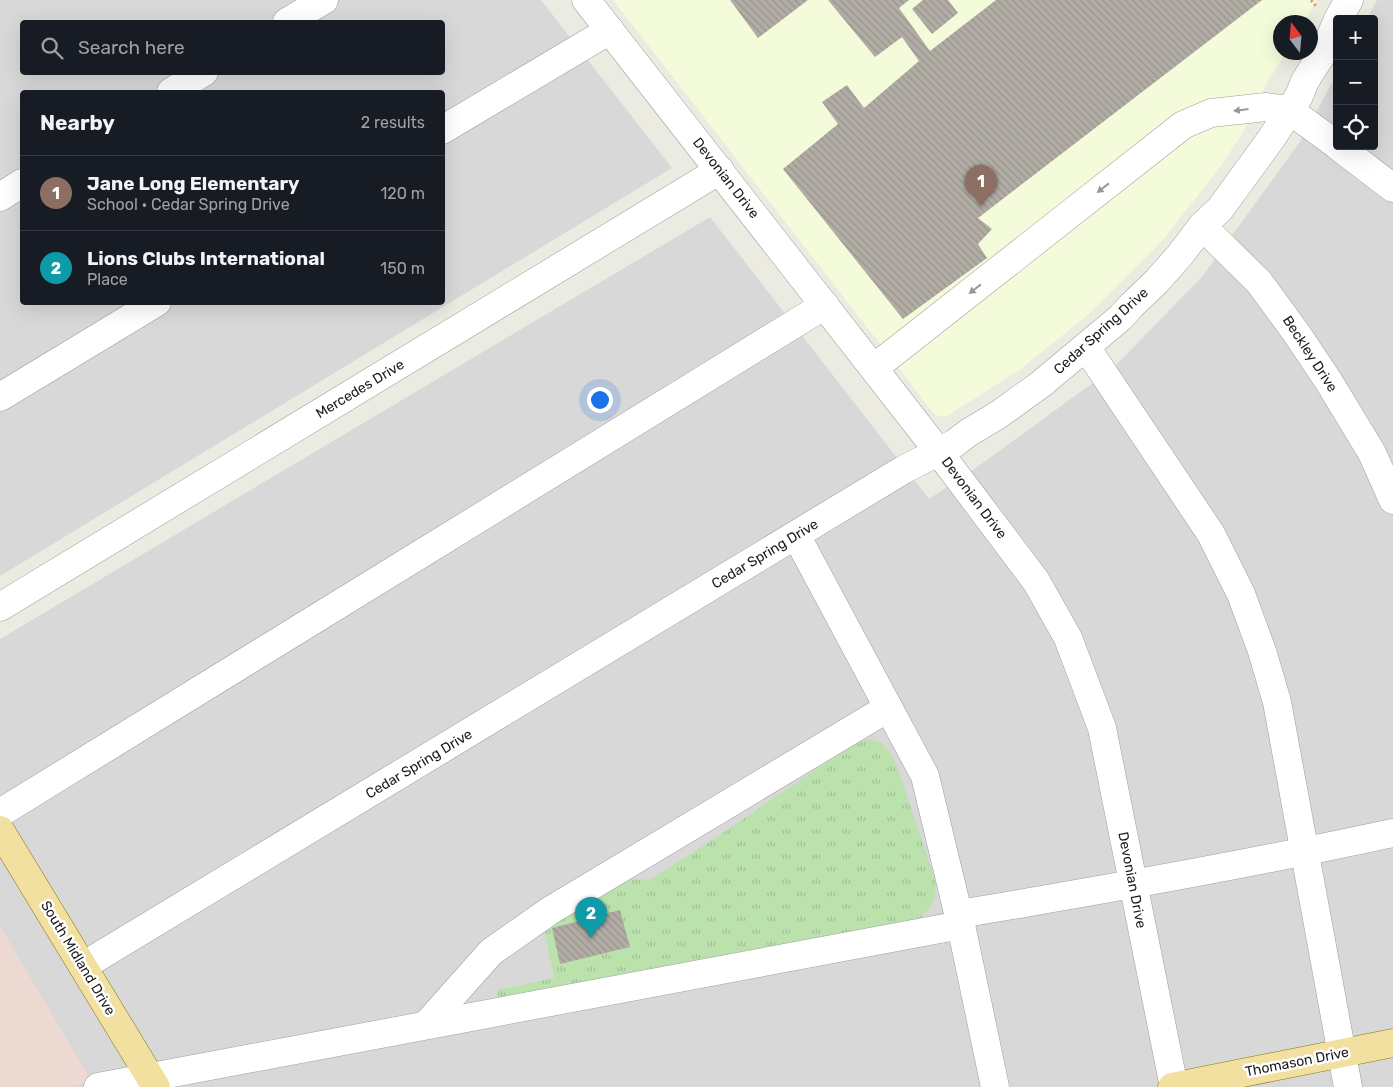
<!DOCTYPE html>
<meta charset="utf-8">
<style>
body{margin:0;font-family:Rubik,sans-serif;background:#242831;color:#f1f3f6}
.controls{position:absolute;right:15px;top:15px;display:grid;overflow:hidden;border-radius:5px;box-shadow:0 5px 20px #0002}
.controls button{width:45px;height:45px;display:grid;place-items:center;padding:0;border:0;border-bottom:1px solid #363941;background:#171b24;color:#f1f3f6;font:25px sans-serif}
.compass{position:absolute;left:1273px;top:15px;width:45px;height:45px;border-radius:50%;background:#171b24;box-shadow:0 5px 20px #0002;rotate:344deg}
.you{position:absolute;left:599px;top:399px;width:18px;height:18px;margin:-12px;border:4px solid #fff;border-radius:50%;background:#1a73e8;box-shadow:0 0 0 8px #1a73e833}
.badge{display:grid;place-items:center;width:32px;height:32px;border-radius:50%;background:#d59e90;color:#fff;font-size:16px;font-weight:700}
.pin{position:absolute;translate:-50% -41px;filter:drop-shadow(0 1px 2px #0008)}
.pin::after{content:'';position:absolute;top:26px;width:18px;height:15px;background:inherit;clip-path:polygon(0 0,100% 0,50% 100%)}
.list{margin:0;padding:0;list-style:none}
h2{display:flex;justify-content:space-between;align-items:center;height:65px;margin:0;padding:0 20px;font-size:21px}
h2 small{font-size:16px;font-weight:400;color:#9ea1a6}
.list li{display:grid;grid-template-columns:32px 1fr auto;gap:15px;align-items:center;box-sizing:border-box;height:75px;padding:0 20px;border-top:1px solid #363941}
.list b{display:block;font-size:19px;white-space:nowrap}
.list p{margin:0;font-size:16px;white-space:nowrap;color:#9ea1a6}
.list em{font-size:16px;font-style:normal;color:#9ea1a6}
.icon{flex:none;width:28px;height:28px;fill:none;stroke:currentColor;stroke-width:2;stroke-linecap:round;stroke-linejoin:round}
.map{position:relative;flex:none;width:1393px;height:1087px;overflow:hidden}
.search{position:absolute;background:#171b24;box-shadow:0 5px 20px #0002;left:20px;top:20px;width:425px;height:55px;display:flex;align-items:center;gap:12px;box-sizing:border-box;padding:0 18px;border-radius:5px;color:#9ea1a6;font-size:19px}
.panel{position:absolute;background:#171b24;box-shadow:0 5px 20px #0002;left:20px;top:90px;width:425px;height:215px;border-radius:5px}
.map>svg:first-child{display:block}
</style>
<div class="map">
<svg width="1393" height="1087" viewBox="0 0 1393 1087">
<defs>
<pattern id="grass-tufts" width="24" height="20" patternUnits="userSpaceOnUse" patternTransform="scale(1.25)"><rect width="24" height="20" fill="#bbe2ac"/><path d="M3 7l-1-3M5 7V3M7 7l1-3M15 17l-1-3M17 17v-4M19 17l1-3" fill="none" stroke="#a0c193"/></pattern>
<pattern id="building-back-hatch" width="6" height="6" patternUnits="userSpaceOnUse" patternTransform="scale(1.25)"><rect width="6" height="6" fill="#b1ada5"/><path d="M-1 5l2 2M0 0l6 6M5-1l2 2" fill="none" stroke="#98948d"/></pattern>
</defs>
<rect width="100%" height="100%" fill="#ecebe2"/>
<!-- residential -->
<g fill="#d9d8d8" fill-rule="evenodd">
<path d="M0,0h541l131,168 -672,408zM22,22h420v50h-420zM22,92h420v210h-420z"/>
<path d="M1377,0h16v1087h-1393v-448l710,-422 219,282 51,-34 132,-96 90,-92 97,-134 38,-69v72h37v-127h-7z"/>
</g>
<!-- commercial -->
<path fill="#ecd9d2" d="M0,926l92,156 -24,5h-68z"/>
<!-- education -->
<path fill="#f4fbdb" d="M613,0h704l-13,22h-24v30l6,1 -19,29 -23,49 -26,39 -57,72 -71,71 -72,58 -71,45h-11z"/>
<!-- grass -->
<path fill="url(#grass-tufts)" d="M867,739c19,3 22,11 30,27l38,113c3,19 -2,26 -15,40l-421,81 -2,-10 57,-12 -10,-51 82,-48 23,1 65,-41 108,-74 32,-20z"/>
<!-- building -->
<g fill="url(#building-back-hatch)">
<path d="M730,0h78l-50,38z"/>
<path d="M828,0h81l-10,8 31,43 66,-51h266l-284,218 14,11 -14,15 9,14 -84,61 -120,-150 55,-45 -16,-22 25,-17 17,23 55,-47 -17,-24 -27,20z"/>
<path d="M923,0h25l10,13 -26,21 -20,-25z"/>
<path d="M601,904l3,10 16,-4 10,37 -70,17 -8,-36 43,-11 -3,-11z"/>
</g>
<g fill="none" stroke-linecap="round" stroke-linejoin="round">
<defs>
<g id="minor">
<path d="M586,0l352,451 98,130 32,57 34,90 72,359"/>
<path d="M1338,19l11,-19"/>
<path d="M287,22l37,-22"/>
<path d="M171,92l33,-20"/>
<path d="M442,130l168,-100"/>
<path d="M1338,146l55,42"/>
<path d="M0,197l22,-14"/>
<path d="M1202,226l57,56 38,52 32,48 43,71 21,47"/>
<path d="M1086,347l125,187 30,60 21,57 15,51 71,385"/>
<path d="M874,368l309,-243 28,-12 55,-6 23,3 48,35"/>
<path d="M0,397l157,-95"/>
<path d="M796,535l129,241 36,149"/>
<path d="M0,607l720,-437"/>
<path d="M0,813l825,-508"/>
<path d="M959,914c145,-24 290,-50 434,-81"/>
<path d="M83,966l820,-496 52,-27 13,-10 30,-18 43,-31 79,-66 12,-13 25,-24 23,-26 22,-29 18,-17 51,-70 28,-43 6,-15 19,-30 13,-29"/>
<path d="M426,1025l65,-73 60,-42 337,-202"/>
<path d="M98,1087l863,-162 34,162"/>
</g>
<g id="major">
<path d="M0,830l156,257"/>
<path d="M1172,1087l221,-44"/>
</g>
</defs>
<!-- minor casing -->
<use href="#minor" stroke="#9f9f9f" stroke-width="29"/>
<!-- major casing -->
<use href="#major" stroke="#84770e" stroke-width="29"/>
<!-- path -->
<path stroke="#eb9a73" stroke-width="3" stroke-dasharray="2.5 2.5" stroke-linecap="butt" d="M1311,0l5,6"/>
<!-- minor -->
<use href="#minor" stroke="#fff" stroke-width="28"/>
<!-- major -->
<use href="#major" stroke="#f2e0a1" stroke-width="28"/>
</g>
<!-- one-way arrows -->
<defs><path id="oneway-solid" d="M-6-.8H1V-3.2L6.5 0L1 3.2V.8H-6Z" transform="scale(1.25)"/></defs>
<g fill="#989898">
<use href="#oneway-solid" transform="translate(1241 110) rotate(173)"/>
<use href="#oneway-solid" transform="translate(1103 188) rotate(142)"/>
<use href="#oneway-solid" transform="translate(975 289) rotate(142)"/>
</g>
<g text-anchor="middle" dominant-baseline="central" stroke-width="5" stroke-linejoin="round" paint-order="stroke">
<!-- street labels -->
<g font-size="14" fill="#1b1b1b" stroke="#fff">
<text transform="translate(726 178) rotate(52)">Devonian Drive</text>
<text transform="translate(1101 331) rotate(-42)">Cedar Spring Drive</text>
<text transform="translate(1310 354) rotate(57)">Beckley Drive</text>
<text transform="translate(360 389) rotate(-31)">Mercedes Drive</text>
<text transform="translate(974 498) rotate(53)">Devonian Drive</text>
<text transform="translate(765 554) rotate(-31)">Cedar Spring Drive</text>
<text transform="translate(419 764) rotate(-31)">Cedar Spring Drive</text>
<text transform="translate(1132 880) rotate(79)">Devonian Drive</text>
<text transform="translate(78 958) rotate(59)">South Midland Drive</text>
<text transform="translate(1297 1062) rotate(-11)">Thomason Drive</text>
</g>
</g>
</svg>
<div class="controls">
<button>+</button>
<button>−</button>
<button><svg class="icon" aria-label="locate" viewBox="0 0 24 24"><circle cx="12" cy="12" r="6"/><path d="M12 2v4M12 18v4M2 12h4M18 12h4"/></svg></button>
</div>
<svg class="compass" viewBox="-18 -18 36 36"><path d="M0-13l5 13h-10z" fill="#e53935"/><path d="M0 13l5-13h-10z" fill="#9ea1a6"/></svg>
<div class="you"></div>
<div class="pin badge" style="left:981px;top:206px;background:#8d6e63">1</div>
<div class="pin badge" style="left:591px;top:938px;background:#0f9aa8">2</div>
<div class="search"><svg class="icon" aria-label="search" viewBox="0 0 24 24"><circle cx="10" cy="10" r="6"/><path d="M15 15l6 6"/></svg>Search here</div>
<section class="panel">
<h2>Nearby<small>2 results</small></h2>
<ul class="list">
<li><span class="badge" style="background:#8d6e63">1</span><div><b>Jane Long Elementary</b><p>School · Cedar Spring Drive</p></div><em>120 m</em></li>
<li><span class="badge" style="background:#0f9aa8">2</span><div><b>Lions Clubs International</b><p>Place</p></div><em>150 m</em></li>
</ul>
</section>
</div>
